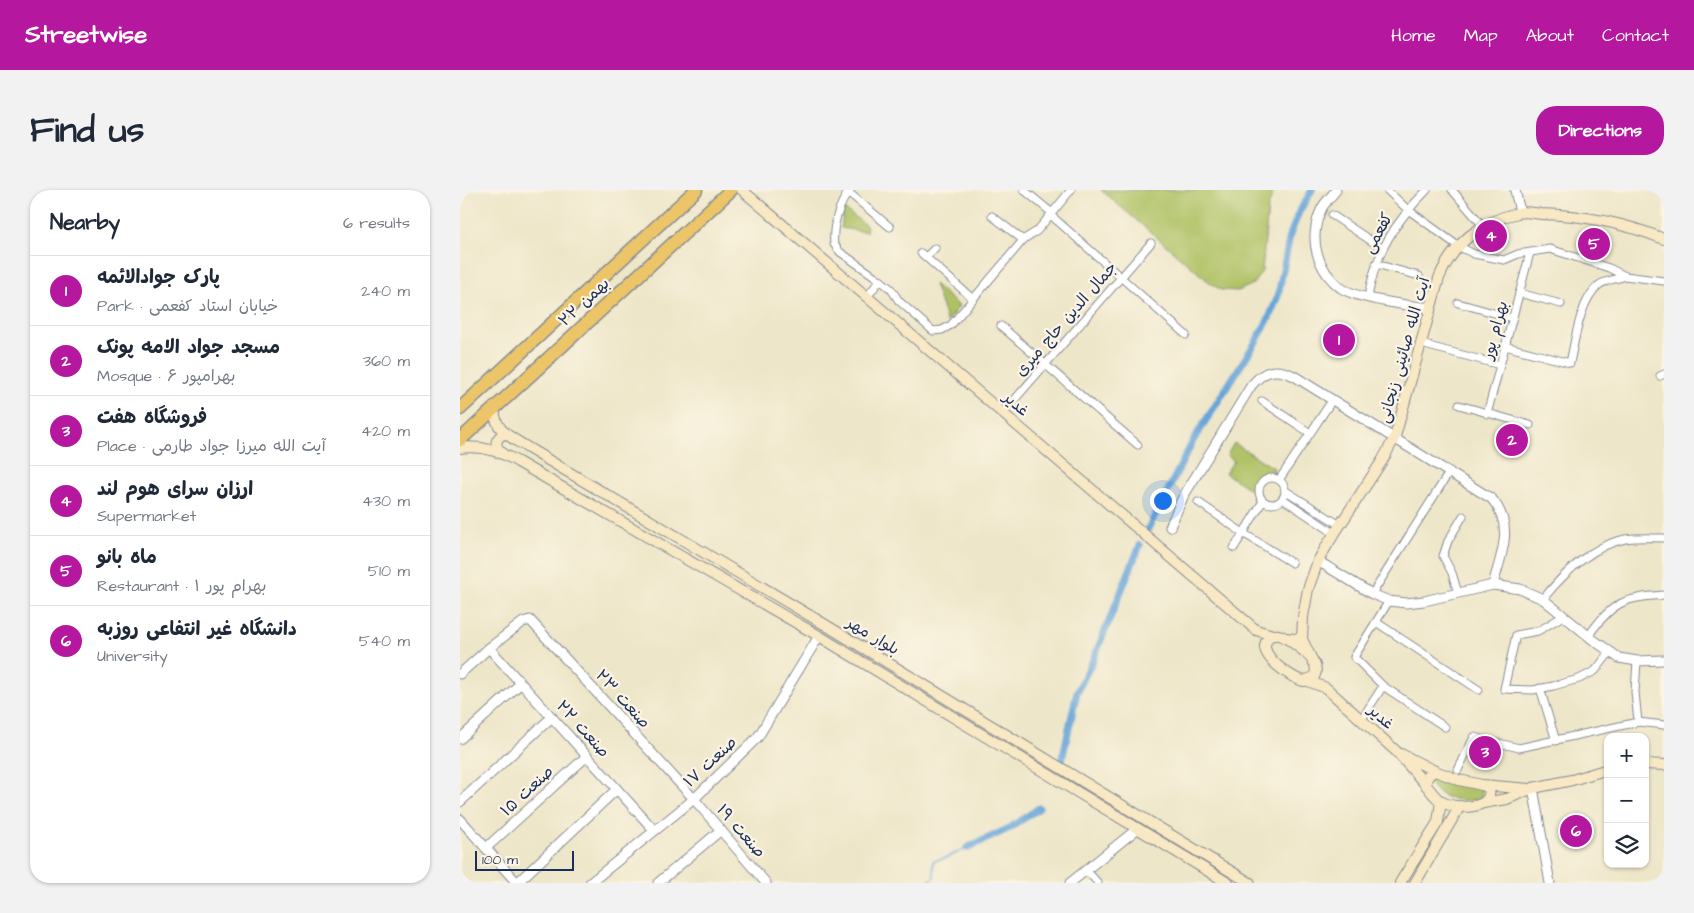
<!DOCTYPE html>
<meta charset="utf-8">
<style>
body{margin:0;font-family:"Architects Daughter","Playpen Sans Arabic",sans-serif;background:#f2f2f3;color:#1f2937}
.controls{position:absolute;right:15px;bottom:15px;display:grid;overflow:hidden;border-radius:10px;box-shadow:0 1px 4px #0004}
.controls button{width:45px;height:45px;display:grid;place-items:center;padding:0;border:0;border-bottom:1px solid #e0e1e3;background:#fff;color:#1f2937;font:25px sans-serif}
.scale{position:absolute;left:15px;bottom:12px;width:99px;box-sizing:border-box;padding-left:5px;border:2px solid #1b2f5e;border-top:0;font-size:14px;line-height:18px;white-space:nowrap;color:#1b2f5e;-webkit-text-stroke:4px #fcf5e5;paint-order:stroke}
.you{position:absolute;left:702px;top:310px;width:18px;height:18px;margin:-12px;border:4px solid #fff;border-radius:50%;background:#1a73e8;box-shadow:0 0 0 8px #1a73e833}
.badge{display:grid;place-items:center;width:32px;height:32px;border-radius:50%;background:#b5179e;color:#fff;font-size:16px;font-weight:700}
.pin{position:absolute;translate:-50% -50%;border:2px solid #fff;box-shadow:0 1px 5px #0006}
.list{margin:0;padding:0;list-style:none}
h2{display:flex;justify-content:space-between;align-items:center;height:65px;margin:0;padding:0 20px;font-size:21px}
h2 small{font-size:16px;font-weight:400;color:#747a83}
.list li{display:grid;grid-template-columns:32px 1fr auto;gap:15px;align-items:center;box-sizing:border-box;height:70px;padding:0 20px;border-top:1px solid #e0e1e3}
.list b{display:block;font-size:19px;white-space:nowrap}
.list p{margin:0;font-size:16px;white-space:nowrap;color:#747a83}
.list em{font-size:16px;font-style:normal;color:#747a83}
.icon{flex:none;width:28px;height:28px;fill:none;stroke:currentColor;stroke-width:2;stroke-linecap:round;stroke-linejoin:round}
.map{position:relative;flex:none;width:1204px;height:693px;overflow:hidden;border-radius:20px}
header{display:flex;align-items:center;gap:30px;box-sizing:border-box;height:70px;padding:0 25px;background:#b5179e;color:#fff}
header strong{font-size:24px}
nav{display:flex;gap:28px;margin-inline-start:auto;font-size:18px}
.intro{display:flex;align-items:center;justify-content:space-between;box-sizing:border-box;height:120px;padding:0 30px}
h1{margin:0;font-size:35px}
.button{padding:12px 22px;border-radius:20px;background:#b5179e;color:#fff;font-size:18px;font-weight:700}
main{display:flex;gap:30px;padding:0 30px}
aside{flex:1;background:#fff;border-radius:20px;box-shadow:0 1px 4px #0004}
.map>svg:first-child{display:block}
</style>
<header>
<strong>Streetwise</strong>
<nav><a>Home</a><a>Map</a><a>About</a><a>Contact</a></nav>
</header>
<div class="intro"><h1>Find us</h1><a class="button">Directions</a></div>
<main>
<aside>
<h2>Nearby<small>6 results</small></h2>
<ul class="list">
<li><span class="badge">1</span><div><b>پارک جوادالائمه</b><p>Park · خیابان استاد کفعمی</p></div><em>240 m</em></li>
<li><span class="badge">2</span><div><b>مسجد جواد الامه پونک</b><p>Mosque · بهرامپور ۶</p></div><em>360 m</em></li>
<li><span class="badge">3</span><div><b>فروشگاه هفت</b><p>Place · آیت الله میرزا جواد طارمی</p></div><em>420 m</em></li>
<li><span class="badge">4</span><div><b>ارزان سرای هوم لند</b><p>Supermarket</p></div><em>430 m</em></li>
<li><span class="badge">5</span><div><b>ماه بانو</b><p>Restaurant · بهرام پور ۱</p></div><em>510 m</em></li>
<li><span class="badge">6</span><div><b>دانشگاه غیر انتفاعی روزبه</b><p>University</p></div><em>540 m</em></li>
</ul>
</aside>
<div class="map">
<svg width="1204" height="693" viewBox="0 0 1204 693">
<rect width="100%" height="100%" fill="#fcf5e5"/>
<filter id="ink" filterUnits="userSpaceOnUse"><feTurbulence type="fractalNoise" baseFrequency=".02" numOctaves="2"/><feDisplacementMap in="SourceGraphic" scale="10" xChannelSelector="R" yChannelSelector="G"/><feConvolveMatrix kernelMatrix="1 2 1 2 8 2 1 2 1" color-interpolation-filters="sRGB"/></filter>
<filter id="wash" filterUnits="userSpaceOnUse"><feTurbulence type="fractalNoise" baseFrequency=".0096" numOctaves="4" result="noise"/><feDisplacementMap in="SourceGraphic" scale="20" xChannelSelector="R" yChannelSelector="G"/><feGaussianBlur stdDeviation="1.12" result="paint"/><feColorMatrix in="noise" values="0 0 0 0 0 0 0 0 0 0 0 0 0 0 0 0 0 1.4 0 .05"/><feComposite in="paint" operator="in"/></filter>
<g filter="url(#wash)">
<rect width="100%" height="100%" fill="#eee6c8"/>
<!-- green -->
<g fill="#aec164" stroke="#647861">
<path d="M641,0h173l-6,17 -6,64 -9,13 -15,7 -17,-1 -13,-9z"/>
<path d="M384,19l23,17 -1,6 -25,-4z"/>
<path d="M474,94l25,22 -12,16z"/>
<path d="M774,253l40,25 -2,8c-11,1 -16,4 -21,14l-26,-17 9,-12 -7,-6z"/>
<path d="M975,585l43,12 4,4 -1,5 -4,4c-18,1 -43,-1 -48,-21z"/>
</g>
<g fill="none" stroke-linecap="round" stroke-linejoin="round">
<!-- stream -->
<path stroke="#67a6d9" stroke-width="2" d="M468,693l6,-6 -1,-16 13,-3 21,-10"/>
<!-- canal -->
<g stroke="#67a6d9" stroke-width="7">
<path d="M686,343l48,-94 63,-99 12,-22 9,-22 12,-61 9,-23 13,-22"/>
<path d="M602,570l15,-68 16,-32 47,-115"/>
<path d="M507,658l43,-20 29,-20"/>
</g>
</g>
</g>
<g filter="url(#ink)">
<g fill="none" stroke-linecap="round" stroke-linejoin="round">
<defs>
<g id="minor">
<path d="M390,0c-11,14 -18,36 -16,54l6,8 40,28 11,9 8,12 34,30 9,-1 9,-5 73,-86 13,-8 34,-41"/>
<path d="M564,0l28,23"/>
<path d="M927,0l20,19 51,37 16,8 30,6 14,-6 32,-5 59,19 16,8 39,5"/>
<path d="M992,0l31,36"/>
<path d="M388,2l42,35"/>
<path d="M872,25l50,33"/>
<path d="M532,26l31,24"/>
<path d="M594,28l132,117"/>
<path d="M461,63l52,46"/>
<path d="M466,67l9,-9"/>
<path d="M916,74l43,12"/>
<path d="M1059,103l42,11"/>
<path d="M407,107l13,-17"/>
<path d="M908,107c8,-45 26,-74 59,-107"/>
<path d="M998,113l54,15"/>
<path d="M541,136l137,119"/>
<path d="M961,154l79,21"/>
<path d="M1045,156l65,17c5,-23 10,-63 29,-78 6,-5 19,-6 26,-9"/>
<path d="M1200,186l4,-2"/>
<path d="M802,211l48,32"/>
<path d="M999,215l71,20"/>
<path d="M543,223l148,-170"/>
<path d="M1027,224l43,-161"/>
<circle cx="812" cy="301" r="13"/>
<path d="M819,290l50,-75"/>
<path d="M826,301l54,34"/>
<path d="M823,309l51,34"/>
<path d="M738,312l45,31 49,30"/>
<path d="M774,358l29,-47"/>
<path d="M998,403l-6,-20 -9,-17 5,-15 15,-25"/>
<path d="M912,404l78,-123"/>
<path d="M1083,409c21,-26 48,-53 82,-60 13,-2 26,-1 39,-1"/>
<path d="M1100,428l-22,13 -22,4 -12,54 29,1 20,-4 26,-7 16,-8 15,-19"/>
<path d="M916,432l103,68"/>
<path d="M1129,445c24,-33 34,-37 75,-40"/>
<path d="M1177,471l-2,31 3,30"/>
<path d="M923,496l-29,-29 35,-56"/>
<path d="M1080,498l16,53"/>
<path d="M901,530l22,-34 62,41"/>
<path d="M998,580l16,-33 45,11 119,-26 26,3"/>
<path d="M627,681l11,12"/>
</g>
<g id="tertiary">
<path d="M876,0c-4,6 -11,12 -14,18 -7,14 -9,31 -5,45 4,14 12,26 24,35 17,11 69,18 90,20"/>
<path d="M1055,0l5,22"/>
<path d="M710,337l13,-30 68,-111c13,-16 24,-19 43,-10l198,123c23,28 9,55 1,86"/>
<path d="M858,371l54,33 17,7 17,2 18,-2 69,-16 27,4 23,10 49,40 27,19 18,3 27,-1"/>
<path d="M29,458l165,182"/>
<path d="M0,484l29,-26 34,-26 7,-2 164,179 72,84"/>
<path d="M0,549l61,-56"/>
<path d="M1073,598l17,95"/>
<path d="M0,612l92,-85"/>
<path d="M0,629l57,64"/>
<path d="M26,658l101,-92"/>
<path d="M57,693l100,-94"/>
<path d="M130,693l104,-84 64,-62 61,-101"/>
<path d="M198,693l63,-53"/>
<path d="M610,693l67,-54"/>
</g>
<g id="secondary">
<path d="M282,0l514,440 17,5"/>
<path d="M34,217c1,25 14,28 34,41l296,176 426,259"/>
<path d="M0,258c22,-3 40,3 58,14l301,174 409,247"/>
<path d="M41,262c-8,-8 -5,-14 4,-19"/>
<path d="M826,448c11,8 37,23 28,39l-10,4c-12,-2 -45,-25 -38,-39 1,-4 5,-7 9,-7 5,-1 7,2 11,3 5,1 11,1 16,1"/>
<path d="M852,470l-10,-21 1,-22 5,-28 10,-28 11,-19 53,-81 13,-24 44,-159c14,-34 42,-57 79,-65 7,-2 16,0 23,1 43,1 83,9 123,25"/>
<path d="M848,491l18,7 70,63 30,34"/>
<path d="M941,564l34,17"/>
<path d="M1185,574l19,1"/>
<path d="M975,581l24,9 23,5 7,3c5,23 -34,21 -47,14 -7,-4 -11,-11 -16,-17 0,-8 2,-10 9,-14z"/>
<path d="M1022,595l47,4"/>
<path d="M1023,613l24,-4 26,-11 39,-8 36,-11"/>
<path d="M940,693l38,-61 3,-21"/>
<path d="M955,693l45,-77"/>
</g>
<g id="trunk">
<path d="M0,219l236,-219"/>
<path d="M0,250l271,-250"/>
</g>
</defs>
<!-- minor casing -->
<use href="#minor" stroke="#848a93" stroke-width="9"/>
<!-- tertiary casing -->
<use href="#tertiary" stroke="#848a93" stroke-width="11"/>
<!-- secondary casing -->
<use href="#secondary" stroke="#848a93" stroke-width="12"/>
<!-- trunk casing -->
<use href="#trunk" stroke="#848a93" stroke-width="15"/>
<!-- minor -->
<use href="#minor" stroke="#fff" stroke-width="7"/>
<!-- tertiary -->
<use href="#tertiary" stroke="#fff" stroke-width="9"/>
<!-- secondary -->
<use href="#secondary" stroke="#f8e8c3" stroke-width="10"/>
<!-- trunk -->
<use href="#trunk" stroke="#edc569" stroke-width="12"/>
</g>
</g>
<g text-anchor="middle" dominant-baseline="central" stroke-width="4.5" stroke-linejoin="round" paint-order="stroke">
<!-- street labels -->
<g font-size="16" fill="#1b2f5e" stroke="#fcf5e5">
<text transform="translate(918 43) rotate(-61)">کفعمی</text>
<text transform="translate(124 112) rotate(-43)">۲۲ بهمن</text>
<text transform="translate(606 129) rotate(-49)">جمال الدین حاج میری</text>
<text transform="translate(1035 140) rotate(-75)">بهرام پور</text>
<text transform="translate(944 160) rotate(-74)">آیت الله صائینی زنجانی</text>
<text transform="translate(556 214) rotate(41)">غدیر</text>
<text transform="translate(413 446) rotate(31)">بلوار مهر</text>
<text transform="translate(163 509) rotate(48)">صنعت ۲۳</text>
<text transform="translate(921 527) rotate(42)">غدیر</text>
<text transform="translate(123 539) rotate(48)">صنعت ۲۲</text>
<text transform="translate(250 572) rotate(-43)">صنعت ۱۷</text>
<text transform="translate(67 601) rotate(-43)">صنعت ۱۵</text>
<text transform="translate(281 641) rotate(49)">صنعت ۱۹</text>
</g>
</g>
</svg>
<div class="controls">
<button>+</button>
<button>−</button>
<button><svg class="icon" aria-label="layers" viewBox="0 0 24 24"><path d="M12 4l9 5-9 5-9-5zM3 14l9 5 9-5"/></svg></button>
</div>
<div class="scale">100 m</div>
<div class="you"></div>
<div class="pin badge" style="left:879px;top:150px">1</div>
<div class="pin badge" style="left:1052px;top:250px">2</div>
<div class="pin badge" style="left:1025px;top:562px">3</div>
<div class="pin badge" style="left:1031px;top:46px">4</div>
<div class="pin badge" style="left:1134px;top:54px">5</div>
<div class="pin badge" style="left:1116px;top:641px">6</div>
</div>
</main>
